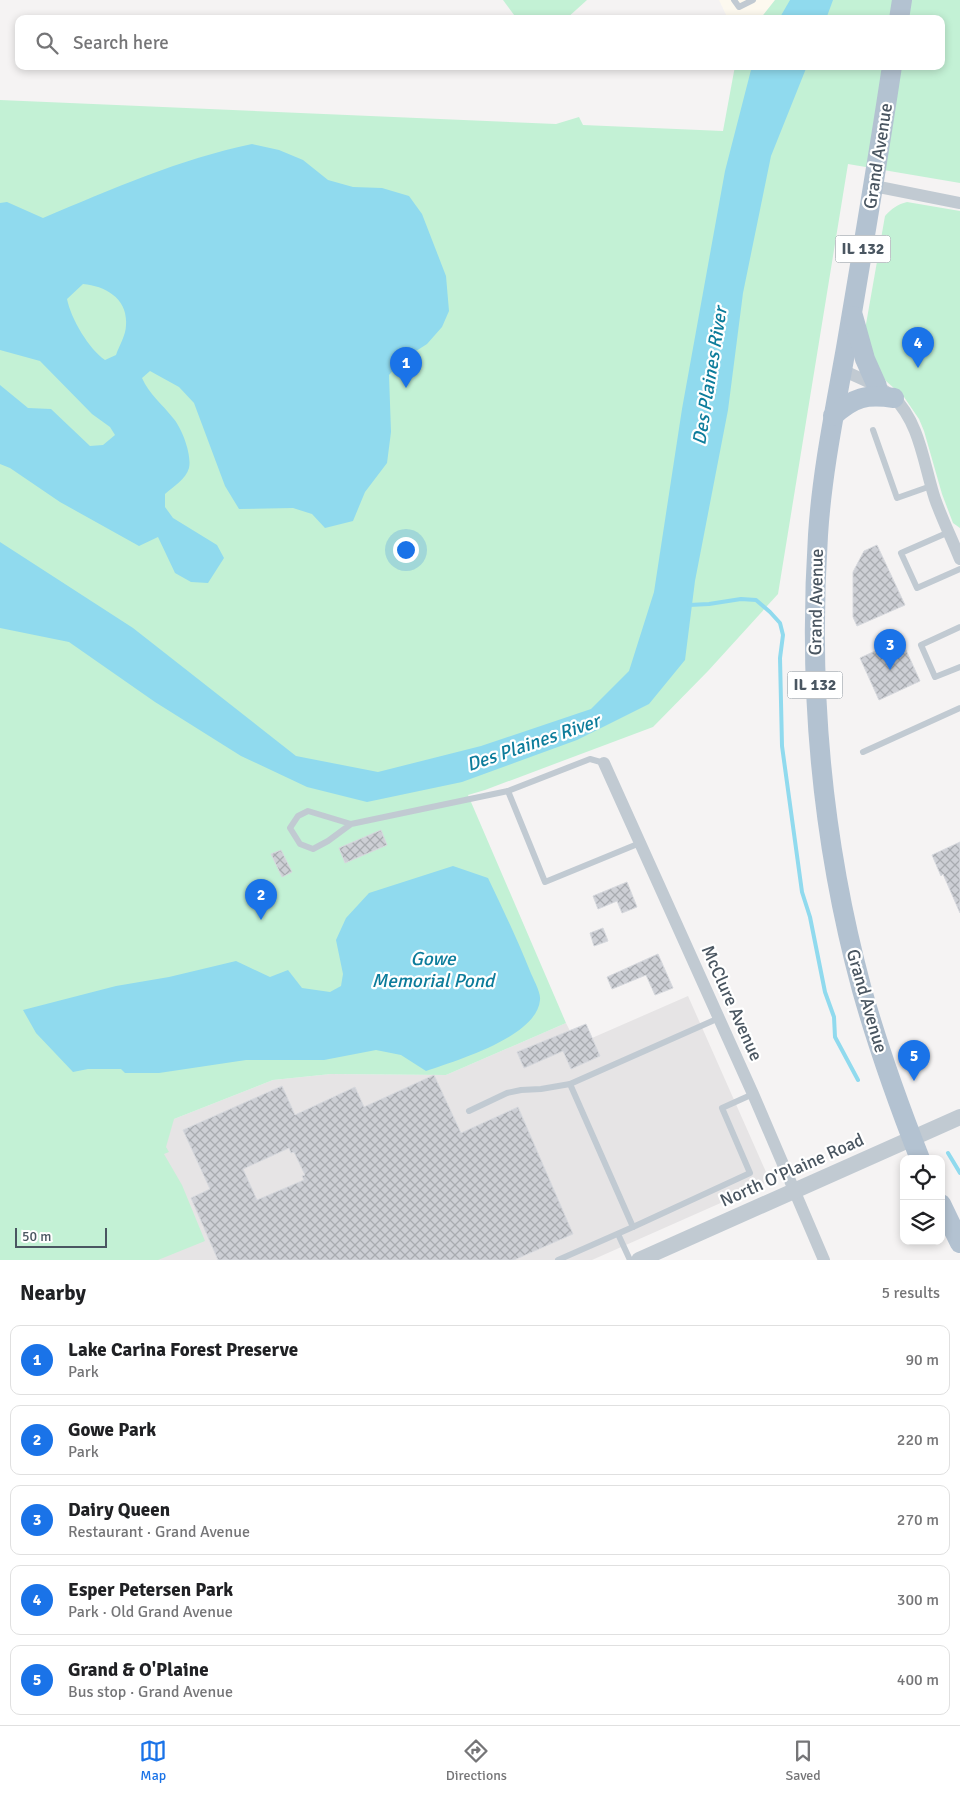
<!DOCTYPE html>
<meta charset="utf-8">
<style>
body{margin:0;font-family:Signika,sans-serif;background:#f6f6f6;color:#202124}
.controls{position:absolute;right:15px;bottom:15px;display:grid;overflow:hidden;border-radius:10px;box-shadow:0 2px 8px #0003}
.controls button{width:45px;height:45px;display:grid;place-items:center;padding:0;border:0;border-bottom:1px solid #e0e0e0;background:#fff;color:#202124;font:25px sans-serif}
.scale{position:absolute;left:15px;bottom:12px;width:92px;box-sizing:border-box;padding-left:5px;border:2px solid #4a5661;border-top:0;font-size:14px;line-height:18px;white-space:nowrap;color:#4a5661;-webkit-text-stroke:4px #fff;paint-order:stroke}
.you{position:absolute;left:405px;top:549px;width:18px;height:18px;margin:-12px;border:4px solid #fff;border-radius:50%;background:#1a73e8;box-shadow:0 0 0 8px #1a73e833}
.badge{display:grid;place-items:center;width:32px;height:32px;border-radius:50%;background:#1a73e8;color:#fff;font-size:16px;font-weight:700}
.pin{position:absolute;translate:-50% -41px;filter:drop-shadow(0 1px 2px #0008)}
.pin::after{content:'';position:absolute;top:26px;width:18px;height:15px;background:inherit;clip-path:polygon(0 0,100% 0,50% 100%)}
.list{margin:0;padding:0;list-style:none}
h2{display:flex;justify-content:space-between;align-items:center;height:65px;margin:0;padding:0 20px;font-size:21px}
h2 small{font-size:16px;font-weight:400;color:#757577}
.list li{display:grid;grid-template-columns:32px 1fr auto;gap:15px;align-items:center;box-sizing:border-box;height:70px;margin:0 10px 10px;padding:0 10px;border:1px solid #e0e0e0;border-radius:10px}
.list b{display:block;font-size:19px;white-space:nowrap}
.list p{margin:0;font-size:16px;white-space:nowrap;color:#757577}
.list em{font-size:16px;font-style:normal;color:#757577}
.icon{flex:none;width:28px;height:28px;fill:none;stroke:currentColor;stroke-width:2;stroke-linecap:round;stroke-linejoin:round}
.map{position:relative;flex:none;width:960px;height:1260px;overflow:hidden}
.search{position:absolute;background:#fff;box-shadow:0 2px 8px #0003;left:15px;right:15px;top:15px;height:55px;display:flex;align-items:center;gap:12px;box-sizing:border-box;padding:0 18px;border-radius:10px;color:#757577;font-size:19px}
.sheet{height:465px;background:#fff}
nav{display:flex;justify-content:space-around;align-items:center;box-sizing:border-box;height:70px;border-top:1px solid #e0e0e0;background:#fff;font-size:14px;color:#757577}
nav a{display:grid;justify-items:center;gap:2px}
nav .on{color:#1a73e8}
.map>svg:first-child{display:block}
</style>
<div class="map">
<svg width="960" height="1260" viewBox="0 0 960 1260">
<defs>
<pattern id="building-cross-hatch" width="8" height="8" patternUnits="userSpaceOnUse" patternTransform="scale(1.25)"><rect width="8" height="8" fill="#cdcfd5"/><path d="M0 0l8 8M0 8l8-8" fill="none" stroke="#a8abb0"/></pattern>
</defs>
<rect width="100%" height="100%" fill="#f5f3f3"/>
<!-- commercial -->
<path fill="#fdf9ef" d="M719,0h56l-15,19h-32z"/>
<!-- education -->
<path fill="#e6e4e5" d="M688,996l82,185 -178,79h-592v-169l174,28 99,-39 58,-6 115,1 120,-52 4,8 16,-7 6,14z"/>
<!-- green -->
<g fill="#c3f1d5">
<path d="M503,0h84l-21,19h-49z"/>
<path d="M775,0h185v183l-112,-19 -70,430 -70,77 -55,56 -168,63 -17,5 98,228 -120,52 -115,-1 -58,6 -99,39 -8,28 3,5 -5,2 18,31 23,56 -47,19h-158v-1160l556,24 23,-7 4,8 140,6 12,-65h206v-47h-181z"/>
<path d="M907,202l53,9v317l-7,-5 -11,-29 -18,-63 -5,-12 -15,-22 -18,-16 -14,-17 -7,-34 20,-114c6,-7 13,-12 22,-14z"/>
</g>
<!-- water -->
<g fill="#90daee" fill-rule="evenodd">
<path d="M790,0h43l-7,19h-47z"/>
<path d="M752,66h55l-36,90 -28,137 -15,117 -33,171 -10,79 -36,44 -72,36 -115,42 -95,20 -60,-15 -66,-31 -86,-54 -86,-60 -69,-14v-86l133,86 163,128 82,16 103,-26 110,-37 38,-38 25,-79 28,-183 43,-238z"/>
<path d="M252,144l27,6 24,10 25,20 25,7 29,1 27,8 13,18 24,62 3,35 -7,16 -15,17 -25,16 -13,15 2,57 -4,31 -22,29 -12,29 -28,7 -13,-14 -19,-6 -54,1 -14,-23 -31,-83 -15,-16 -29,-16 -8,7c7,16 20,26 31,40 9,10 19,37 16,50 -3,11 -16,19 -24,26v13l8,11 44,27 7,13 -16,25 -17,-1 -16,-9 -17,-36 -19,9 -79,-44 -50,-34 -10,-4v-79l28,23 23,1 39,37 13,-1 12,-10 -5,-8 -18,-13 -52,-53 -40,-11v-147l7,-1 36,16c69,-29 137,-59 209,-74zM83,284c23,2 45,15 43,41 0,10 -7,21 -10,30l-11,5c-16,-11 -34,-41 -38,-61z"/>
<path d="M453,866l35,12c15,31 29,61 42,93 3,8 11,21 10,29 -3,37 -85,61 -114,71l-25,-16 -25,-5 -52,10h-78l-87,13h-34l-4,-4h-33l-15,3 -37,-39 -13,-23 93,-24 53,-9 67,-16 34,16 18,-7 14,18 28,4 11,-6 2,-12 -7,-34 10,-22 23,-25z"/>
</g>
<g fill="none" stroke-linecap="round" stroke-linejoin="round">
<!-- stream -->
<g stroke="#90daee" stroke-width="4">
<path d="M689,605l20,-1 32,-5 15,1 14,12 10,11 3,12 -3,23 2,88 20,146 8,25 15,75 9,25 1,20 23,43"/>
<path d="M948,1153l12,20"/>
</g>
</g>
<!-- building -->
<g fill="url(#building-cross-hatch)" stroke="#d7d9de" fill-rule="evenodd">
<path d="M877,545l28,60 -48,21 -4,-9v-45l11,-21z"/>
<path d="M901,639l19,42 -41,19 -19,-42z"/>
<path d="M381,830l6,15 -42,18 -6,-15z"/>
<path d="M960,842v71l-17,-39 -2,2 -9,-21z"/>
<path d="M281,850l11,22 -10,5 -11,-23z"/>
<path d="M627,882l10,25 -15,6 -5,-12 -19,8 -5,-13z"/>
<path d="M603,928l5,13 -14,5 -4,-13z"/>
<path d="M658,954l15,34 -18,7 -9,-20 -34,14 -5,-12z"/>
<path d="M586,1024l14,32 -29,13 -8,-18 -39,17 -7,-16z"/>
<path d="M434,1075l27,58 57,-26 55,127 -59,26h-296l-27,-62 19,-9 -27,-59 99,-44 13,29 60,-28 9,20zM289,1148l2,5 3,-1 11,23 -3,1 2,4 -47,20 -14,-31z"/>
</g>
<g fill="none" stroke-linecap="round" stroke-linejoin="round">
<!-- service -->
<g stroke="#c1cad2" stroke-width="6">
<path d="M734,0l5,7 14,-7"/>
<path d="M873,430l24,68 34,-12"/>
<path d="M949,532l-48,21 16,35 43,-19"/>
<path d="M960,627l-39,18 14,32 25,-10"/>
<path d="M863,752l97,-44"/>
<path d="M604,763l-14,-4 -82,32 37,91 95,-39"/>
<path d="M351,824l-43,-13 -10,5 -8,12 10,16 13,5 15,-8 23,-17 157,-33"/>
<path d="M570,1084l63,143 117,-54 -28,-65 31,-14"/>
<path d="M469,1111l38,-18 14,-3 20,-1 29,-5 149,-66"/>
<path d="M618,1234l12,26"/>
<path d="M558,1260l75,-33"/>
</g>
<!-- minor -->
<g stroke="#c1cad2" stroke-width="12">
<path d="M874,186l86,17"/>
<path d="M842,370c17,8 37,15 51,27 27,25 31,69 42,102 7,20 17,40 25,60"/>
<path d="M604,763l149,331 71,166"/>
</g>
<!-- tertiary -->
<path stroke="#c1cad2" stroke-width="16" d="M639,1260l321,-143"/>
<!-- primary -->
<g stroke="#b3c2d1" stroke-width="20">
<path d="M899,19l3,-19"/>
<path d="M892,66c-14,94 -30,188 -46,282 -11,62 -24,124 -28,187 -10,153 4,307 44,455 16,57 36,113 58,169"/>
<path d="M853,316l12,43 12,27"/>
<path d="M833,416c21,-19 33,-22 61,-18"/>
<path d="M941,1204l19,39"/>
</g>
</g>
<g text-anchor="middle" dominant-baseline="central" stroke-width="4.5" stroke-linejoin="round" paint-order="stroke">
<!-- shield labels -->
<g fill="#fff" stroke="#808990" stroke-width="1">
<rect x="835.5" y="235.5" width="55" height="27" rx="4"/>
<rect x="787.5" y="671.5" width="55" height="27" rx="4"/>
</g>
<g font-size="16" font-weight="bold" fill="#4a5661">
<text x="863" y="249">IL 132</text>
<text x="815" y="685">IL 132</text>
</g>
<!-- street labels -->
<g font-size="18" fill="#4a5661" stroke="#fff">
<text transform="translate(878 156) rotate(-81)">Grand Avenue</text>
<text transform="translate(816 602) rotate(-89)">Grand Avenue</text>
<text transform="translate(867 1001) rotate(74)">Grand Avenue</text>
<text transform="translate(732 1003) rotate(66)">McClure Avenue</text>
<text transform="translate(792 1170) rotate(-24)">North O'Plaine Road</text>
</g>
<!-- water labels -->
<g font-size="19" font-style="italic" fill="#0c7c9b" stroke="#fff">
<text transform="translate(710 376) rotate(-81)">Des Plaines River</text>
<text transform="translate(533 743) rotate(-19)">Des Plaines River</text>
<text x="433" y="959">Gowe<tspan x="433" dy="22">Memorial Pond</tspan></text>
</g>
</g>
</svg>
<div class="controls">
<button><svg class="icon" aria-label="locate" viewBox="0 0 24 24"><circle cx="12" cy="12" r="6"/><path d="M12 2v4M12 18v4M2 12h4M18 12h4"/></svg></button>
<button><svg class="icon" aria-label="layers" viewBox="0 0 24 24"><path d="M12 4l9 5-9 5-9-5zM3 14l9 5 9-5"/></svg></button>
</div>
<div class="scale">50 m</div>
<div class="you"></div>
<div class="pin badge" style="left:406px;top:388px">1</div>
<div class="pin badge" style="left:261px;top:920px">2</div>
<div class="pin badge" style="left:890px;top:670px">3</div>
<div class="pin badge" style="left:918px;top:368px">4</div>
<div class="pin badge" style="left:914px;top:1081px">5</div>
<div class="search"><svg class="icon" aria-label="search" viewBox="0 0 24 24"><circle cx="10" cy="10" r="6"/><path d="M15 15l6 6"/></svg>Search here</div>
</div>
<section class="sheet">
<h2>Nearby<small>5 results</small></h2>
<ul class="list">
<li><span class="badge">1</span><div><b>Lake Carina Forest Preserve</b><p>Park</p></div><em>90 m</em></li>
<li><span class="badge">2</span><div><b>Gowe Park</b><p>Park</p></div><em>220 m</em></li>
<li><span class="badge">3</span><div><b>Dairy Queen</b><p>Restaurant · Grand Avenue</p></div><em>270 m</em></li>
<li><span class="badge">4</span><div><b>Esper Petersen Park</b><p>Park · Old Grand Avenue</p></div><em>300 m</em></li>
<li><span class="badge">5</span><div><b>Grand &amp; O'Plaine</b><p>Bus stop · Grand Avenue</p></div><em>400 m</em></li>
</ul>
</section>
<nav>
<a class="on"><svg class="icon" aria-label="map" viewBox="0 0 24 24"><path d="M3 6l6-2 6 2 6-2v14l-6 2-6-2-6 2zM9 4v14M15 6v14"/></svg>Map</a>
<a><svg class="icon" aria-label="directions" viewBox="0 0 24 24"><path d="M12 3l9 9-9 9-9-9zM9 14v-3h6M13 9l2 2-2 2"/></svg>Directions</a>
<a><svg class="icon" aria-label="saved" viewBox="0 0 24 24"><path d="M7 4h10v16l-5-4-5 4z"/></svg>Saved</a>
</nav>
